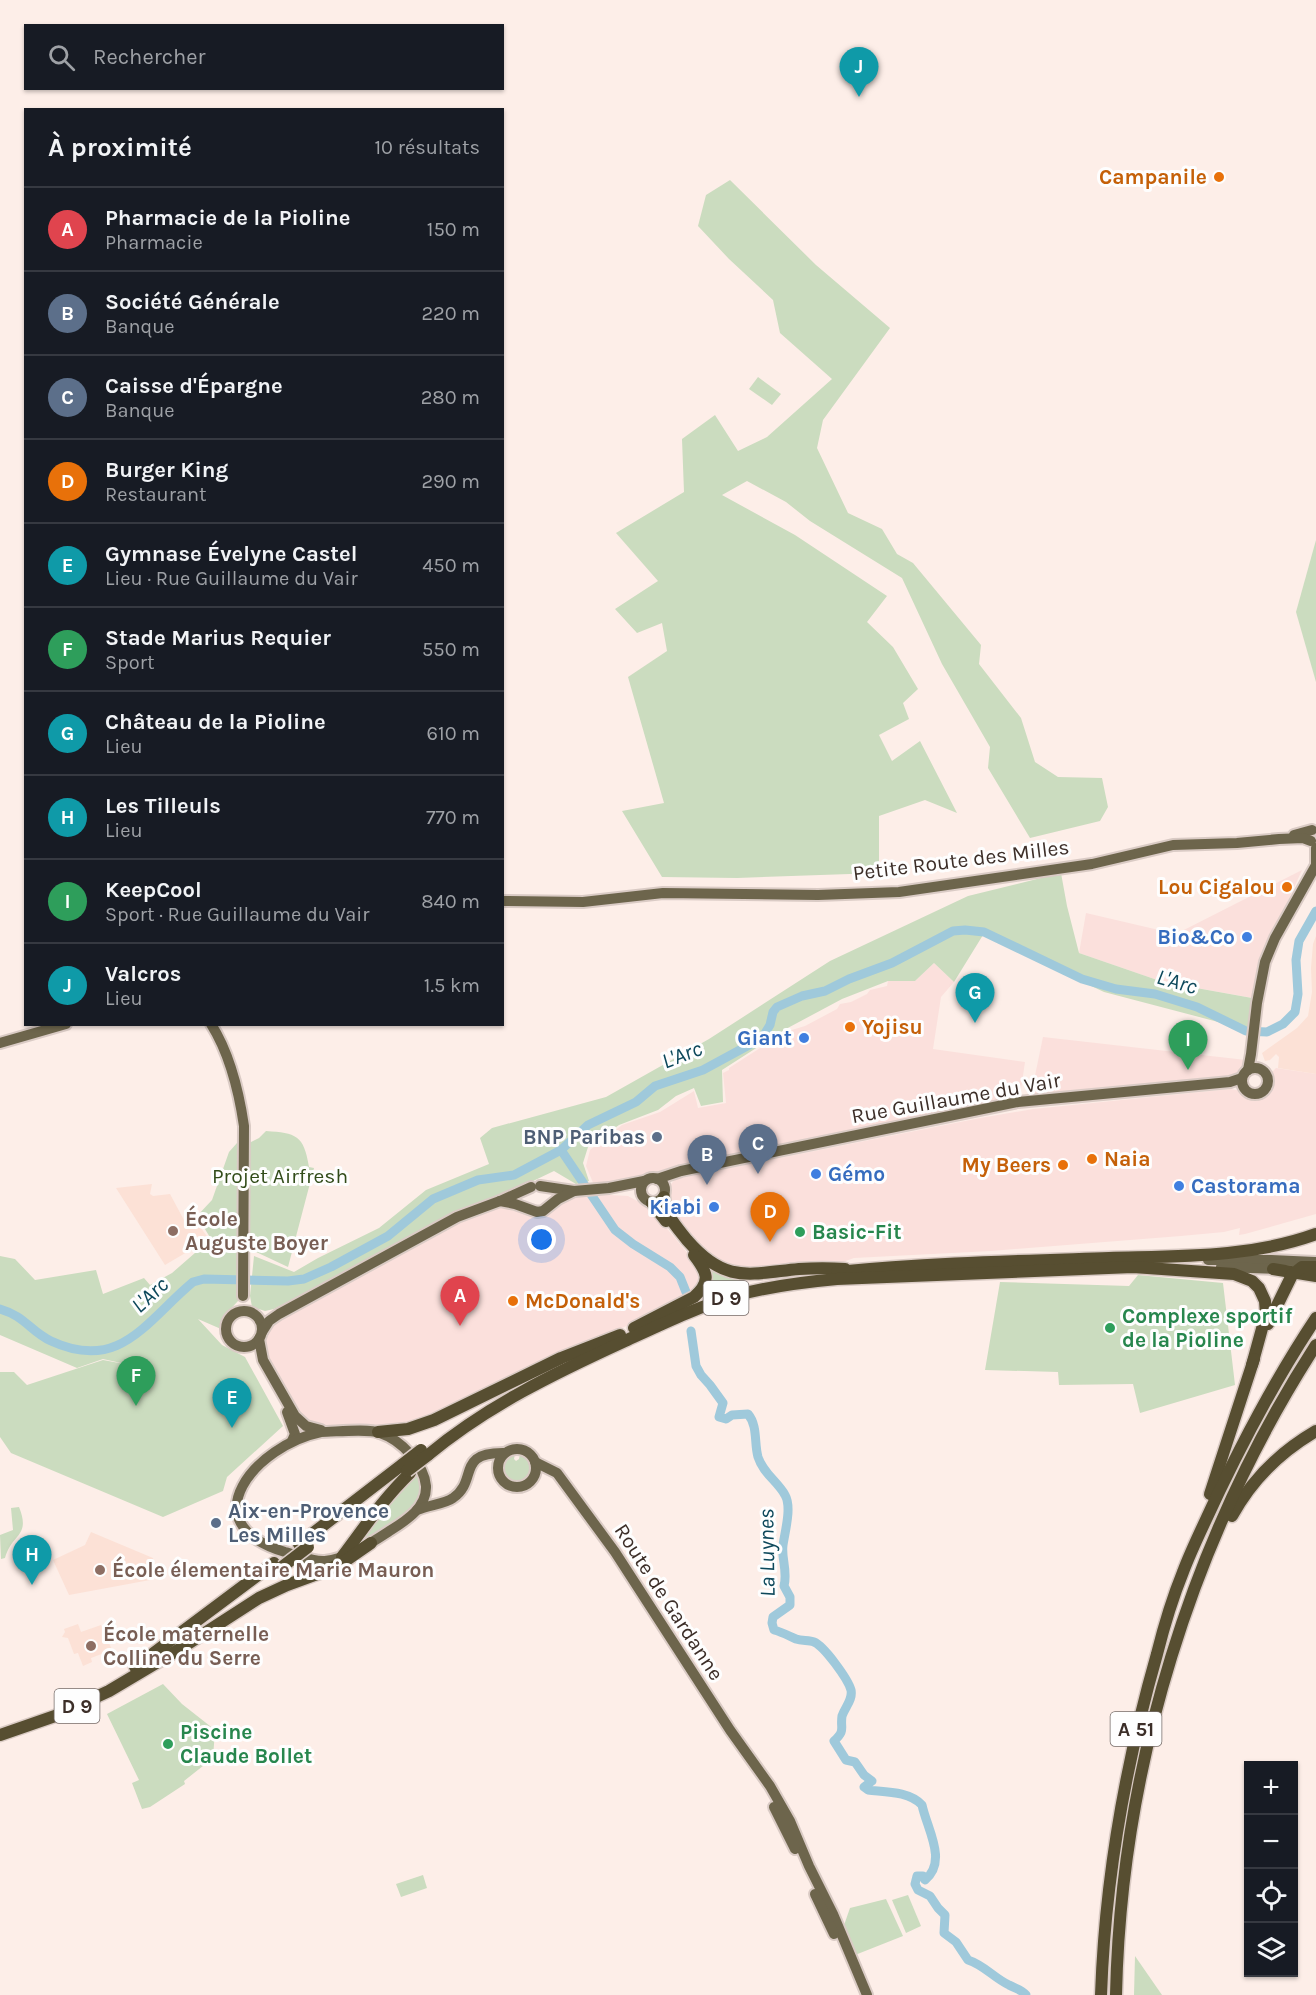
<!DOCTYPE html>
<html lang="fr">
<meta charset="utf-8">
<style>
body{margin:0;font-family:Karla,sans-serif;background:#20242c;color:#f1f3f6}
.controls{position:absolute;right:18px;bottom:18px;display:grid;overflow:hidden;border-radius:0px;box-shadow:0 2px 4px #0004}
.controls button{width:54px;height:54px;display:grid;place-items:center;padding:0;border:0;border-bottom:2px solid #363941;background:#171b24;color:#f1f3f6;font:30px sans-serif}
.you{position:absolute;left:542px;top:1240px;width:21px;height:21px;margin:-15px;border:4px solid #fff;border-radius:50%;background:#1a73e8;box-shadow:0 0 0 9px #1a73e833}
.badge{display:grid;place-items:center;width:39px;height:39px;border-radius:50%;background:#0b8043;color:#fff;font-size:20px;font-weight:700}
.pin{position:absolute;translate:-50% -50px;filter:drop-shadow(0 2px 3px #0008)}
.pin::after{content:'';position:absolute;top:32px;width:21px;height:18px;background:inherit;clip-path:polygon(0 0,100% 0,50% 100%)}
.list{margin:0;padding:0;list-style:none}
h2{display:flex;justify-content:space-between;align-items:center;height:78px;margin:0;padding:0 24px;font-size:26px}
h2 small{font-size:20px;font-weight:400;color:#9ea1a6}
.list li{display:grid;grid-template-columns:39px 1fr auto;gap:18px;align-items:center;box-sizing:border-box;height:84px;padding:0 24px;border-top:2px solid #363941}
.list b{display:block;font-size:22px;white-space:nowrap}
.list p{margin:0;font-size:20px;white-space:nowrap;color:#9ea1a6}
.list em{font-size:20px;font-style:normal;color:#9ea1a6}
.icon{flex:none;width:33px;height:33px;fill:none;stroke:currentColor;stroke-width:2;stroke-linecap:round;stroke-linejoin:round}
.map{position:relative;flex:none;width:1316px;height:1995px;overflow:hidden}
.search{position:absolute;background:#171b24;box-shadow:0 2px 4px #0004;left:24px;top:24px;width:480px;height:66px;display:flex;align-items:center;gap:15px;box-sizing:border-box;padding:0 21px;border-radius:0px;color:#9ea1a6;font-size:22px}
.panel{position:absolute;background:#171b24;box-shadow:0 2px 4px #0004;left:24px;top:108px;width:480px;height:918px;border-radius:0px}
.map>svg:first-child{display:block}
</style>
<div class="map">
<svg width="1316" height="1995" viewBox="0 0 1316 1995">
<rect width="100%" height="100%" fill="#fdeee8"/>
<!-- commercial -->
<g fill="#fbe0dc">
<path d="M1302,870l-40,89 -9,39 -90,-16 -84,-29 7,-40 90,21z"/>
<path d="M934,963l20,19 -13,15 -8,52 92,13 -5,34 -69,12 -18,6 -217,46 -54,14 -68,11 -8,-19 4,-16 32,-25 38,-13 34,-21 4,17 28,-5 -3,-30 6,-3v-2l56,-36 20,-6 32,-17 3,-5 11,-2 16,-8 3,-4 17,-4 1,-5h27z"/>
<path d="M1043,1037l203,23 -2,10 -11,7 -202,18z"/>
<path d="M1276,1068l40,6v140l-71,20 -6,1 1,-7 -16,4 -43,4 -190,15 -137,7 -11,4 -48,2 -40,5 -26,-2 -15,-9 -24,-19 -22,-36 1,-16 6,-8 305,-61 53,-9 197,-20 12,2 7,6h15l5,-7 2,-17z"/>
<path d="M592,1194l36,2 22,12 53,64 -7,21 -268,127 -31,8 -70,1 -23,-9 -34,-51 -7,-30 5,-11 21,-15 69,-35 96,-55 50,-18 34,13 29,-21z"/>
</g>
<!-- built -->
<g fill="#fce1d6">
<path d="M1316,936v138l-38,-6 1,-11 -3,-3 -6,6 -5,1 -3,-8 35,-25 11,-12 4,-24 -1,-24 2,-24z"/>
<path d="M152,1184l-2,10 3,2 17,-2 15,28 7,-6 17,23 -44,26 -49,-77z"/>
<path d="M91,1532l62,26 4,19 -7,3 -81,15 -16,-35 32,-15z"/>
<path d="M78,1624l3,8 20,-7 11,25 -21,8 1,4 -9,4 -5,-13 -4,1 -6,-16 -6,-1 3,-5 -1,-3z"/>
</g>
<!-- green -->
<g fill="#cbdcbf">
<path d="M730,180l86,85 74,63 -67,92 -6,28 31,65 34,16 15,25 16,9 68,82 -2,19 42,54 14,44 23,15 44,1 6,29 -8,14 -70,17 -42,-70 2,-21 -48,-83 -40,-86 -92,-57 -24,-19 -39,-21 -25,14 73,40 92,61 -20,26 26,25 25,42 -15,14 6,16 -30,16 13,26 28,-20 37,72 -32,-13 -46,16v57l-142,5 -75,-1 -40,-66 42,-8 -36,-126 39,-26 -5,-28 -25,10 -22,-24 43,-28 -42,-48 68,-41 -2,-53 33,-24 23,36 29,-14 65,-58 -52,-46 -7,-33 -44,-41 -31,-33 8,-31z"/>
<path d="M758,377l23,17 -9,11 -23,-16z"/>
<path d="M1316,540v142l-20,-70z"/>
<path d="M1061,873l6,33 12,47 84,29 89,16 -5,35 -25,-10 -118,-31 -121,-57 -29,47 -20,-19 -19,18h-27l-46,18 -58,31 -62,40 1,32 -22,4 -7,-18 -18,8 -18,14 -39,15 -31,22 -5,16 6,18 -13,3 -22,-13 -48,23 -49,18 -183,97 -9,2 -13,-4 -2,-11 4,-40 40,16 24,-14 61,-30 47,-38 63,-26 -9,-26 12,-10 114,-31 103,-58 121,-78 138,-65z"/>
<path d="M266,1131c30,2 38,4 43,36l5,1 -26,99 -38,-18 -1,-106 10,-5z"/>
<path d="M237,1143l1,158 -13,14 -4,14 -23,-10 24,26 23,12 38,69 -56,51 -4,14 -60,26 -152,-64 -11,-16v-65h14l13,13 76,-25 27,5 -27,-6 -26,9 -77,-33v-79l15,3 20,21 61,-10 7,24 41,-16 6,7 22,-12 39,-34 -14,-23 15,-16 17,-48z"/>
<path d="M706,1267l40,12 1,1 -45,13z"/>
<path d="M1138,1275l85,8 12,102 -95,28 -7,-29 -74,1 -1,-13 -73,-2 15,-88 129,4z"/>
<path d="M515,1454l-1,5 2,2 3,-2 1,-5c6,1 10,6 11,11l-2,1v6l2,2c-13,17 -33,5 -26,-15z"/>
<path d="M418,1470l5,20 -10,20 -47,31 -8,2 40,-56z"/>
<path d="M19,1507c12,30 -7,26 -14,51l-4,1 -1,-24 13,-5 -2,-22z"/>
<path d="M163,1684l19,20 33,26 -2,28 -29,23 1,3 -35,23 -8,2 -10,-26 7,-3 -32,-66z"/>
<path d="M423,1875l4,13 -26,9 -5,-13z"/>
<path d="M908,1895l13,31 -15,7 -14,-33z"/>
<path d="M886,1899l17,37 -48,19 -12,-27 7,-20z"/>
<path d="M1135,1956l27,39h-28z"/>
</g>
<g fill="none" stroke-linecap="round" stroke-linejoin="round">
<!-- river -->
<g stroke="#9fc9db" stroke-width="9">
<path d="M561,1150l54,80 18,14 37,23 10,10 6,15"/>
<path d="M0,1309c25,7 30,22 51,32 69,32 95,-20 142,-59l11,-3 84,2 16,-2 27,-12 57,-31 45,-37 45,-19 36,-5 47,-25 27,-25 48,-23 19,-16 48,-16 59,-32 8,-13 3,-13 4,-5 25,-11 23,-5 24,-12 43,-16 61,-32 12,-1 19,2 98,47 34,10 39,5 42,13 49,24 21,1 16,-8 12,-12 3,-18 -2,-34 3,-19 17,-30"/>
<path d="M691,1331l5,35 5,9 9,10 13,18 -4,14 7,2 6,-4 16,-1c10,12 6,29 10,43 5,16 20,25 27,38 7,12 0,36 -2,50 -2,13 5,26 1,41l6,11v8l-17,12 -1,6 2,7c8,2 15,6 22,9 6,2 13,1 18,3 10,4 34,37 37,48 2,10 -6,17 -9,26 -2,13 4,14 -8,25l12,19 9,2 9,13 8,6 -8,6 4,3c17,2 41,1 54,15 5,24 26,56 3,75l-2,-4h-6l-2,8 3,6 12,6 8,12 7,7 -1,18 12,9 12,18c16,5 26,18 41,25 7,4 12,4 17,10"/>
</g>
<defs>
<g id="major">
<path d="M1294,835l18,-5"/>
<path d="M502,901l81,1 80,-9 155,2 81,-3 193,-28 81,-19 64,-2 42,-4 24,-1 8,3"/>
<path d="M211,1024c19,30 28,68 33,102l-1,170"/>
<path d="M0,1043l66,-19"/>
<circle cx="1255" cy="1081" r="13"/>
<path d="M1248,1070l3,-16 6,-51 8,-41 10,-24 41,-73v-17"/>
<circle cx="653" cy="1190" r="12"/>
<path d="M657,1179l24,-8 337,-69 212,-20 12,-4"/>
<path d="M540,1186l34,5 35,-3 35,-7"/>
<path d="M500,1201l15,3 22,8 6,-1 15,-12 16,-8"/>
<path d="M1208,1260h63l44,2"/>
<path d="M1221,1267l59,2"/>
<circle cx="244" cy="1329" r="18"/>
<path d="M262,1332l7,-11 10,-7 178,-97 43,-16 31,-14"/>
<path d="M259,1339l4,21 32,56 11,10 15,4"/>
<path d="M287,1412l8,22 -3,7"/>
<path d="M321,1432c14,0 47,-4 59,1 21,7 44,31 46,53 1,21 -19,34 -35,44 -20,13 -42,28 -66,31 -13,1 -27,-6 -40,-9 -97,-29 -28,-107 36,-120z"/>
<circle cx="517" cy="1468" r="19"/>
<path d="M535,1462l22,11 58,79 115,178 40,56 20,35 19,45 24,48 34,81"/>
<path d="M417,1510c11,-5 28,-6 36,-12 26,-18 2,-46 52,-45"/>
<path d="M774,1807l21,42"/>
<path d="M815,1894l19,40"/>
</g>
<g id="highway">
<path d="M664,1197c1,18 12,29 23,43 38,44 61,34 112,29 16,-1 31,-1 46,0"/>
<path d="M652,1203l14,18"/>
<path d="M1273,1269l43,7"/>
<path d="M837,1272c90,-9 182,-11 272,-14 70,-2 141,0 207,-24"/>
<path d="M1268,1324l24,-49 10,-8h14"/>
<path d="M634,1328l60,-31c18,-16 13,-25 0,-42"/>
<path d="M378,1432l30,-3 26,-9 127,-62 59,-23"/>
<path d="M428,1455c59,-49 127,-82 197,-114 37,-17 74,-35 113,-46 33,-9 66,-13 99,-16l296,-12 101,7 18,7 7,7 6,13 1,13 -14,51"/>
<path d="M1210,1494l44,-135"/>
<path d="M1232,1516c20,-37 48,-64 84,-85"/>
<path d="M299,1544l104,-80"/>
<path d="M342,1557c22,-29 41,-58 68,-84"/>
<path d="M135,1667l139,-104"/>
<path d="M0,1735l55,-19 54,-25 74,-44 76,-49 28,-13 41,-15 20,-11 23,-16"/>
<path d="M1101,1995c4,-116 24,-229 56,-341 7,-28 15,-55 26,-82 6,-16 13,-31 20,-46 33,-72 69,-142 113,-208"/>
<path d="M1116,1995c5,-228 76,-458 200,-650"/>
</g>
</defs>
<!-- major casing -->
<use href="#major" stroke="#dacbc5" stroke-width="14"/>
<!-- highway casing -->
<use href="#highway" stroke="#dacbc5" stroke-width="15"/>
<!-- major -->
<use href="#major" stroke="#6d654c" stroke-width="10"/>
<!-- highway -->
<use href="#highway" stroke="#574e31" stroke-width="12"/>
<defs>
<g id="highway-bridge">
<path d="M403,1464l18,-14"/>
<path d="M407,1471l21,-16"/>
<path d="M282,1567l26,-20"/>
</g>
</defs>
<!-- highway-bridge casing -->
<use href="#highway-bridge" stroke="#dacbc5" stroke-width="15" stroke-linecap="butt"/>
<!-- highway-bridge -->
<use href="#highway-bridge" stroke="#574e31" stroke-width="12"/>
</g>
<!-- markers -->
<g fill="#e8710a" stroke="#fefefe" stroke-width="2">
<circle cx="1219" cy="177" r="6"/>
<circle cx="1287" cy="887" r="6"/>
<circle cx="850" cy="1027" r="6"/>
<circle cx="1092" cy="1159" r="6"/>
<circle cx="1063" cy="1165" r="6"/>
<circle cx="513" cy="1301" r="6"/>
</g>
<g fill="#3f7fe0" stroke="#fefefe" stroke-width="2">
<circle cx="1247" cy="937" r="6"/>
<circle cx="804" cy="1038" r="6"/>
<circle cx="816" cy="1174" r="6"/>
<circle cx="1179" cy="1186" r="6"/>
<circle cx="714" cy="1207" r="6"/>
</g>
<g fill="#5c6f8a" stroke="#fefefe" stroke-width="2">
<circle cx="657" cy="1137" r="6"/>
<circle cx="216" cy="1523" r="6"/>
</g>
<g fill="#8d6e63" stroke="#fefefe" stroke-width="2">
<circle cx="173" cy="1231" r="6"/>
<circle cx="100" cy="1570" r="6"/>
<circle cx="91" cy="1646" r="6"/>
</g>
<g fill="#2e9e5b" stroke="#fefefe" stroke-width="2">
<circle cx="800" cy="1232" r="6"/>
<circle cx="1110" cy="1328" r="6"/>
<circle cx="168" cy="1744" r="6"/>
</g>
<g text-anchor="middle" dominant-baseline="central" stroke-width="6" stroke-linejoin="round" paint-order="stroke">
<!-- shield labels -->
<g fill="#fefefe" stroke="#766c68" stroke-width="1.5">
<rect x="703.5" y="1281" width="45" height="34" rx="4.5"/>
<rect x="54.5" y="1689" width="45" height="34" rx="4.5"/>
<rect x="1110.5" y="1712" width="51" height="34" rx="4.5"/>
</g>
<g font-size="20" font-weight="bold" fill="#3c2e28">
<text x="726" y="1298">D 9</text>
<text x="77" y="1706">D 9</text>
<text x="1136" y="1729">A 51</text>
</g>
<!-- food labels -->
<g font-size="21" font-weight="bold" fill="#c56008" stroke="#fefefe" text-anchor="end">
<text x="1207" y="177">Campanile</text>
<text x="1275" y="887">Lou Cigalou</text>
<text x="862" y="1027" text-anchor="start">Yojisu</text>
<text x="1104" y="1159" text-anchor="start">Naia</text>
<text x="1051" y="1165">My Beers</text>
<text x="525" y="1301" text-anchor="start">McDonald's</text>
</g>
<!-- street labels -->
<g font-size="21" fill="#3c2e28" stroke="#fefefe">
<text transform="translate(961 860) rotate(-7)">Petite Route des Milles</text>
<text transform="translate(956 1098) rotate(-10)">Rue Guillaume du Vair</text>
<text transform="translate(669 1602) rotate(57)">Route de Gardanne</text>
</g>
<!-- shop labels -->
<g font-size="21" font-weight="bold" fill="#366cbe" stroke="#fefefe" text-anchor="end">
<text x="1235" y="937">Bio&amp;Co</text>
<text x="792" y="1038">Giant</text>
<text x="828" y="1174" text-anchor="start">Gémo</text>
<text x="1191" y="1186" text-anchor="start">Castorama</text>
<text x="702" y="1207">Kiabi</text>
</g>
<!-- service labels -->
<g font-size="21" font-weight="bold" fill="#4e5e75" stroke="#fefefe" text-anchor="end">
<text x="645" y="1137">BNP Paribas</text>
<text x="228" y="1511" text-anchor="start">Aix-en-Provence<tspan x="228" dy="24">Les Milles</tspan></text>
</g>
<!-- park labels -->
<g font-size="21" fill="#324c1a" stroke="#fefefe">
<text x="280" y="1176">Projet Airfresh</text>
</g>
<!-- education labels -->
<g font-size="21" font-weight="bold" fill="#785e54" stroke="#fefefe" text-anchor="start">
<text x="185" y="1219">École<tspan x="185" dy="24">Auguste Boyer</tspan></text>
<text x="112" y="1570">École élementaire Marie Mauron</text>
<text x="103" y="1634">École maternelle<tspan x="103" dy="24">Colline du Serre</tspan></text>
</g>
<!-- leisure labels -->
<g font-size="21" font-weight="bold" fill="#27864d" stroke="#fefefe" text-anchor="start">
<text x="812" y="1232">Basic-Fit</text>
<text x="1122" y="1316">Complexe sportif<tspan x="1122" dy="24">de la Pioline</tspan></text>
<text x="180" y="1732">Piscine<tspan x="180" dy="24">Claude Bollet</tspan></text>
</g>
<!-- water labels -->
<g font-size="22" font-style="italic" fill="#0d485b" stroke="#fefefe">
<text transform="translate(1177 982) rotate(16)">L'Arc</text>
<text transform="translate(682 1055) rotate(-21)">L'Arc</text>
<text transform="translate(150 1295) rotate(-42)">L'Arc</text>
<text transform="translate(767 1553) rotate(-91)">La Luynes</text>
</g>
</g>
</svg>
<div class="controls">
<button>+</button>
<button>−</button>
<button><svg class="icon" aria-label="locate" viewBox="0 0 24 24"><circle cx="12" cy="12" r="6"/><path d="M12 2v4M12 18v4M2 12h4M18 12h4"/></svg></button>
<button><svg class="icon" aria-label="layers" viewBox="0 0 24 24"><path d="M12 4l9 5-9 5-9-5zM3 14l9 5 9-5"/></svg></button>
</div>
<div class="you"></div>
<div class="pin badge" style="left:460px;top:1326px;background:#e0444e">A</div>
<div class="pin badge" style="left:707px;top:1185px;background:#5c6f8a">B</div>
<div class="pin badge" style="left:758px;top:1174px;background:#5c6f8a">C</div>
<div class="pin badge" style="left:770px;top:1242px;background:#e8710a">D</div>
<div class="pin badge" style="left:232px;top:1428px;background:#0f9aa8">E</div>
<div class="pin badge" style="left:136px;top:1406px;background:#2e9e5b">F</div>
<div class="pin badge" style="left:975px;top:1023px;background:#0f9aa8">G</div>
<div class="pin badge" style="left:32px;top:1585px;background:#0f9aa8">H</div>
<div class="pin badge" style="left:1188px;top:1070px;background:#2e9e5b">I</div>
<div class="pin badge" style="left:859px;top:97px;background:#0f9aa8">J</div>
<div class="search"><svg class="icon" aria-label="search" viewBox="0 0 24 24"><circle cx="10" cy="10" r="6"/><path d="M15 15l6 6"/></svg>Rechercher</div>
<section class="panel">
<h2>À proximité<small>10 résultats</small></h2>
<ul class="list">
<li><span class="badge" style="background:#e0444e">A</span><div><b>Pharmacie de la Pioline</b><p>Pharmacie</p></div><em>150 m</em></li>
<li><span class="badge" style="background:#5c6f8a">B</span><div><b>Société Générale</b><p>Banque</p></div><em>220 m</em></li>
<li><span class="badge" style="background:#5c6f8a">C</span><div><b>Caisse d'Épargne</b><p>Banque</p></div><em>280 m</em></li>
<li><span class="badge" style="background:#e8710a">D</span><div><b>Burger King</b><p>Restaurant</p></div><em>290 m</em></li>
<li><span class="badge" style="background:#0f9aa8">E</span><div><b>Gymnase Évelyne Castel</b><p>Lieu · Rue Guillaume du Vair</p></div><em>450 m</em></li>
<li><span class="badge" style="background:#2e9e5b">F</span><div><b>Stade Marius Requier</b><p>Sport</p></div><em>550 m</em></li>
<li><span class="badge" style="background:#0f9aa8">G</span><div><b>Château de la Pioline</b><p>Lieu</p></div><em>610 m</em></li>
<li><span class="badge" style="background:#0f9aa8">H</span><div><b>Les Tilleuls</b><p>Lieu</p></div><em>770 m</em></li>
<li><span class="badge" style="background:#2e9e5b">I</span><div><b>KeepCool</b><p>Sport · Rue Guillaume du Vair</p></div><em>840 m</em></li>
<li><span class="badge" style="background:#0f9aa8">J</span><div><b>Valcros</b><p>Lieu</p></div><em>1.5 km</em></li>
</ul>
</section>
</div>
